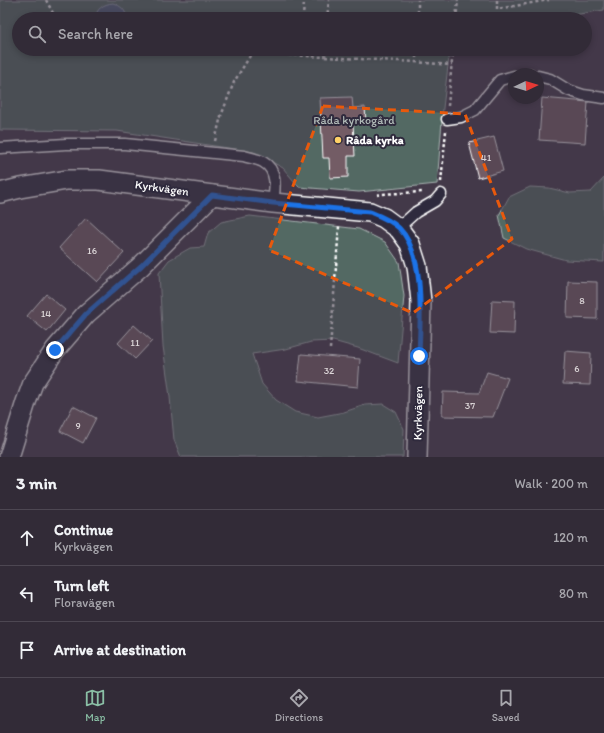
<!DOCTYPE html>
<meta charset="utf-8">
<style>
body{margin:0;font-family:Itim,sans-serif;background:#3d3742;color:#f1f3f6}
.compass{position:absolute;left:508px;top:68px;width:36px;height:36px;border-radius:50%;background:#322b37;box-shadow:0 2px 6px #0003;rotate:86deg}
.stop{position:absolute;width:12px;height:12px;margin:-9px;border:3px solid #1a73e8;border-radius:50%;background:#fff}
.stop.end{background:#1a73e8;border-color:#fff;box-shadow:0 1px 4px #0008}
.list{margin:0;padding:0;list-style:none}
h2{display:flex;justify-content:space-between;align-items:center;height:52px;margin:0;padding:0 16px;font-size:17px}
h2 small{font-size:13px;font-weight:400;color:#a8a7ad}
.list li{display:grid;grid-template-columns:26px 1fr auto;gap:12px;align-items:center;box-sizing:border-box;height:56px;padding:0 16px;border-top:1px solid #4d4752}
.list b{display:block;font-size:15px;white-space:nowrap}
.list p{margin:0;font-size:13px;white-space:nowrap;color:#a8a7ad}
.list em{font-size:13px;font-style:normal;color:#a8a7ad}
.icon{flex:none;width:22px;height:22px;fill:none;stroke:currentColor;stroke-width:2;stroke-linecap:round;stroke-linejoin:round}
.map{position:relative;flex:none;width:604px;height:457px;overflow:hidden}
.search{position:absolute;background:#322b37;box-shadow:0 2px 6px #0003;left:12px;right:12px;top:12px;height:44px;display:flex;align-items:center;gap:10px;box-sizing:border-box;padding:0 14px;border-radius:22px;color:#a8a7ad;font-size:15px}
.sheet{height:220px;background:#322b37}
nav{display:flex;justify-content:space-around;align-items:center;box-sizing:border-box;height:56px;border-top:1px solid #4d4752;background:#322b37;font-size:11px;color:#a8a7ad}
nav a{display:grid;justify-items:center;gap:2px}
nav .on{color:#8abfa5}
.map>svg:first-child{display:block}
</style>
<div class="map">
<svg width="604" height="457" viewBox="0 0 604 457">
<rect width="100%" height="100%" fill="#433949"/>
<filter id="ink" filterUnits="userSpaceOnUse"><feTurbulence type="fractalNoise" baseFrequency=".025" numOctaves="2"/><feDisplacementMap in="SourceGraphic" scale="8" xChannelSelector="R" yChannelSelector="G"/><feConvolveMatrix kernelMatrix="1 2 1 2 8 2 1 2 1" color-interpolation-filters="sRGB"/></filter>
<g filter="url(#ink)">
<!-- green -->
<g fill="#536964" stroke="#a9b4b2">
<path d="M0,0h604v10l-55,9h-530v30h431l-7,59 -6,76 -78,8 -60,-5 -16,-19 -29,-16 -137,-21 -117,-1z"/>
<path d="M604,178v84l-38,-2 -40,-11 -22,-11 -5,-23 10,-18 21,-10 19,1 21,5 21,-1z"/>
<path d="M250,216l109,13 26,13 14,20 5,34 -6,67 -40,-15 -25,-7 -22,1 -25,7 -34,5 10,30 14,16 19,12 23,5 26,-5 21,-7 18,-1 13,8 8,17 -1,28h-222l-7,-17 -4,-43 -7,-51 -4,-73 10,-13 21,-12 14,-1 4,-14 13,-11z"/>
</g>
<!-- water -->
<path fill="#4f607a" stroke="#95a0af" d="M113,3c8,3 13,7 14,16h-32c1,-10 8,-15 18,-16z"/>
<!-- building -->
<g fill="#735b65" stroke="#fff">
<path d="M352,97l1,11 12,-1 1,16h-13l2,33h-7v21l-18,1 -1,-20h-6l-3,-60z"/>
<path d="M542,98l46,4 -3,41 -46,-3z"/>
<path d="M494,137l9,34 -25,7 -9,-35z"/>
<path d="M86,218l38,35 -27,29 -38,-34z"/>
<path d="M568,281l29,1v37l-30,-1z"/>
<path d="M46,294l19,16 -18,22 -20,-16z"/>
<path d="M492,300l23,1 -1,33 -24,-1z"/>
<path d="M134,325l18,16 -17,18 -17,-16z"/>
<path d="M565,351l26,2 -1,32 -27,-1z"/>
<path d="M301,354l59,5 -2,28 -60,-6z"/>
<path d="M487,372l21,6 -15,39 -51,-1 1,-24 36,1z"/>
<path d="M73,406l23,12 -13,25 -23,-12z"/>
</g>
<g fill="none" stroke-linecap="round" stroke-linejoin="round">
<defs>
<g id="lane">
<path d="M529,74h1"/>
<path d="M538,76l12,3 18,11 15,5 21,3"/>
<path d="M447,119l14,-2 14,-7 25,-30 14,-4"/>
<path d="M0,148l66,-4h59l119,12c6,2 14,3 19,6 15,8 12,27 10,41"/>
<path d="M399,229l7,-8 10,-9 19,-11 6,-7"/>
</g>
<g id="street">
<path d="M0,193l20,-5 47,-8h32l174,23 97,9 14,6 15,11 11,15 7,22 4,35 -4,156"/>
<path d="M9,457l17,-55 7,-19 22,-33 31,-36 55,-48 71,-71"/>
</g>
</defs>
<!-- lane casing -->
<use href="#lane" stroke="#fff" stroke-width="13"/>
<!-- street casing -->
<use href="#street" stroke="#fff" stroke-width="22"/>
<!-- path -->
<g stroke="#fff" stroke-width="2.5" stroke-dasharray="3 3" stroke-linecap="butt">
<path d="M46,0l7,13 6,6"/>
<path d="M497,0v9l52,-9"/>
<path d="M303,18h24"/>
<path d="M303,19l1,-19"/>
<path d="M327,19l2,-19"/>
<path d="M418,19v-19"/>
<path d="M456,19l2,-19"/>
<path d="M416,49v13l36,3"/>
<path d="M253,51l36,4 36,2 1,-8"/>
<path d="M301,55l1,-6"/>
<path d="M325,57l91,5"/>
<path d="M448,106l5,-57"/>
<path d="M215,141l6,-25 13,-34 19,-31 -5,-2"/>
<path d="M441,182l5,-51"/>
<path d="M377,195l4,-1 41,-2"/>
<path d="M330,349l9,-123"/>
</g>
<!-- lane -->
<use href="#lane" stroke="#2f2a3d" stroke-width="10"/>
<!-- street -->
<use href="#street" stroke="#2f2a3d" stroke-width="19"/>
</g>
</g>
<g fill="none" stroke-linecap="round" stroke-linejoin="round" filter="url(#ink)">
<!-- route -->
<path stroke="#1a73e8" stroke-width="5" d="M55,350l31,-36 55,-48 71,-71 61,8 97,9c10,4 21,8 29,16 27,27 21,93 20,128"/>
</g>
<!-- marked area -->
<path d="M0 0H604V457H0ZM323,106l142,8 47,125 -99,74 -144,-63z" fill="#433949" fill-opacity=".55" fill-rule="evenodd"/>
<path fill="none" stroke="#e8590c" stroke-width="3" stroke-dasharray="8 5" stroke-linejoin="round" d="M323,106l142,8 47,125 -99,74 -144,-63z"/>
<!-- markers -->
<circle fill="#ffd166" stroke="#2f2a3d" stroke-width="1.5" cx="338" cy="140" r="4"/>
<g text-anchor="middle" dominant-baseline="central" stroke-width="4" stroke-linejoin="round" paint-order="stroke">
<!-- number labels -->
<g font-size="10" fill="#dcd6d8">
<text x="486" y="157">41</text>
<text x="92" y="250">16</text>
<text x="582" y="300">8</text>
<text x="46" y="313">14</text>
<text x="135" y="342">11</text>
<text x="577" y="368">6</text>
<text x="329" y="370">32</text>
<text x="470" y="405">37</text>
<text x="78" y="425">9</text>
</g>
<!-- park labels -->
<g font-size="12" fill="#b2bcb9" stroke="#2f2a3d">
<text x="354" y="120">Råda kyrkogård</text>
</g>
<!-- poi labels -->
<g font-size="12" font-weight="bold" fill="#fff" stroke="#2f2a3d" text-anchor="start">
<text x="346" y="140">Råda kyrka</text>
</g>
<!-- street labels -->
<g font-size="12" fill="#fff" stroke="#2f2a3d">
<text transform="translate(162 188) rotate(8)">Kyrkvägen</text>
<text transform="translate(418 413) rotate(-89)">Kyrkvägen</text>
</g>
</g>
</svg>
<svg class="compass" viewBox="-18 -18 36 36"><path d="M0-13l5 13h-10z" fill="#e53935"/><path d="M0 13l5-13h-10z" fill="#a8a7ad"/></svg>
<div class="stop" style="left:419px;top:356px"></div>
<div class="stop end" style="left:55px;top:350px"></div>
<div class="search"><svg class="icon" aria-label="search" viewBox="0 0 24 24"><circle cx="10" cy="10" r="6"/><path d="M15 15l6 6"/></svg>Search here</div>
</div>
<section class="sheet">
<h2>3 min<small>Walk · 200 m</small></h2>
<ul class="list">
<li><svg class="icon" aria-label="ahead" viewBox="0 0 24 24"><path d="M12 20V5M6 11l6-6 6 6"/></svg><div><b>Continue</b><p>Kyrkvägen</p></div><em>120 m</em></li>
<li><svg class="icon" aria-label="left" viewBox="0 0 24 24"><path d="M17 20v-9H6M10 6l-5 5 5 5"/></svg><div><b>Turn left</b><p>Floravägen</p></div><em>80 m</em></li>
<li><svg class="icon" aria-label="arrive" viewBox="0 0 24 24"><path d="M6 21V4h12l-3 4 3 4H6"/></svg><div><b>Arrive at destination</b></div></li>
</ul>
</section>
<nav>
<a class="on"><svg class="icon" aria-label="map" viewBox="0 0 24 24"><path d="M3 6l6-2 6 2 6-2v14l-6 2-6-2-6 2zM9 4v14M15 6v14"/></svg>Map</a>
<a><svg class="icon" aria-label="directions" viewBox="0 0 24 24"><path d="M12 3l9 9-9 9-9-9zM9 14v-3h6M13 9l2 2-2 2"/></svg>Directions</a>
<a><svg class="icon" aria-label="saved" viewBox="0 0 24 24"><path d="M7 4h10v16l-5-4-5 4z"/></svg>Saved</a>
</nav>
